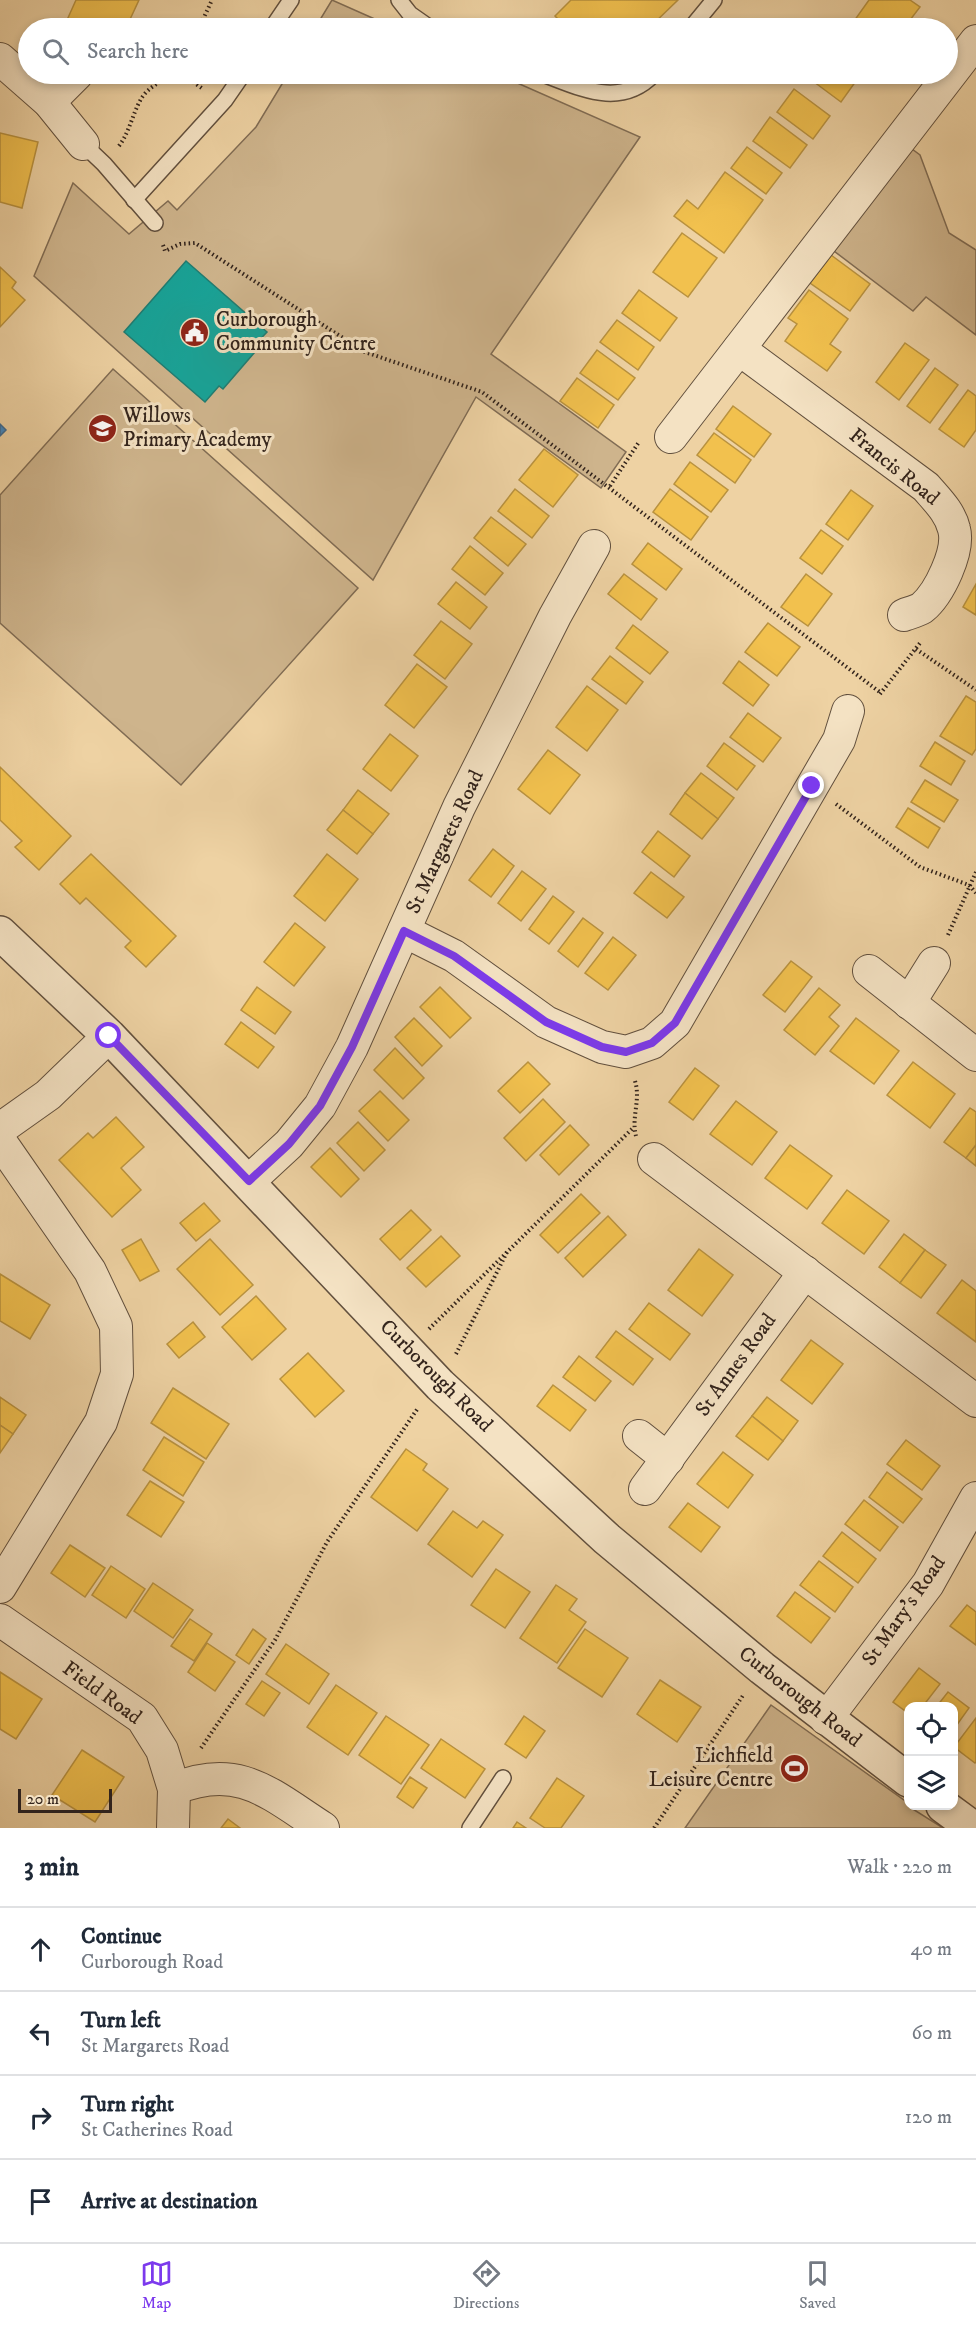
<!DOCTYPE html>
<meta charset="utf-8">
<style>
body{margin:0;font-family:"IM FELL DW Pica",serif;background:#f6f6f7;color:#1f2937}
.controls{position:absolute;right:18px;bottom:18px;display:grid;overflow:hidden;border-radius:12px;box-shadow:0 3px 9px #0003}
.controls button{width:54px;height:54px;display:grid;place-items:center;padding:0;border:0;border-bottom:2px solid #e0e1e3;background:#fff;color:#1f2937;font:30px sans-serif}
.scale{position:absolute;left:18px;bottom:15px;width:94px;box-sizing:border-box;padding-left:6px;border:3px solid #33241c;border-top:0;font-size:16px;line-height:21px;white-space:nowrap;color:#33241c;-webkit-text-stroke:4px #f4e2c3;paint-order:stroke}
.stop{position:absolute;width:18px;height:18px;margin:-14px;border:4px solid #7c3aed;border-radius:50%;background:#fff}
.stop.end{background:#7c3aed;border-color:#fff;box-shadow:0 2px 6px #0008}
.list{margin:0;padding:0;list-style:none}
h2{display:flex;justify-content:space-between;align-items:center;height:78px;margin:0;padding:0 24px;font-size:26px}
h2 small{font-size:20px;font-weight:400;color:#747a83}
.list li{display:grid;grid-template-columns:39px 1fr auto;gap:18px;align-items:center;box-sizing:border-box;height:84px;padding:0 24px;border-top:2px solid #e0e1e3}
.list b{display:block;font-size:22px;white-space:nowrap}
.list p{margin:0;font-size:20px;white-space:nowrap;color:#747a83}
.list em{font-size:20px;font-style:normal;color:#747a83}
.icon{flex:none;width:33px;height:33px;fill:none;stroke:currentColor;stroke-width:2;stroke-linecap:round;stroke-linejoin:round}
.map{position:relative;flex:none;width:976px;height:1828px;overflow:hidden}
.search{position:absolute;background:#fff;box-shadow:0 3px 9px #0003;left:18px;right:18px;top:18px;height:66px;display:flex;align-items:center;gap:15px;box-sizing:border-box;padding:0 21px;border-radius:33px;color:#747a83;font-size:22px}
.sheet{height:414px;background:#fff}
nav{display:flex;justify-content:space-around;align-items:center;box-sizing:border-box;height:84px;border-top:2px solid #e0e1e3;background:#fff;font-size:16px;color:#747a83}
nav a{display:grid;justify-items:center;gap:3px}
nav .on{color:#7c3aed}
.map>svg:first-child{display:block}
</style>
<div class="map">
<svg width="976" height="1828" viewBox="0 0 976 1828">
<rect width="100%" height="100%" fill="#eed2a3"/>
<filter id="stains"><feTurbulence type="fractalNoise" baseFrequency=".00333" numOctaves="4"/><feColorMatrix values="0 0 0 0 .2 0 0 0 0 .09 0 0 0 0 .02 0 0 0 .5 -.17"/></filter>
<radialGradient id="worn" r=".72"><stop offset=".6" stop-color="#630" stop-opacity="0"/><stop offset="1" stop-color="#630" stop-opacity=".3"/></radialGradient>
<!-- green -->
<g fill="#ceb48c" stroke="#806c54" stroke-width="1.5">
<path d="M332,0l63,28h-80z"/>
<path d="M288,74h209l143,63 -149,217 135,98 -25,36 -125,-91 -103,183 -339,-304 39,-93 56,51 39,-33 9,9 79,-83z"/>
<path d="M908,146l12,9 29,78 27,17v85l-50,-38 -13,14 -83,-63z"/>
<path d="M113,369l245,219 -177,197 -181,-162v-128z"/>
<path d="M771,1705l137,98v3l35,22h-258z"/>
</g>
<!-- homes -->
<g fill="#f2c14e" stroke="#b9923f" stroke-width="1.5">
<path d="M76,0h63l-13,28h-40l-19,-8z"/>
<path d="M571,0h107l-29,28h-82l-12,-12z"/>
<path d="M869,0h41l10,7 -16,21h-41l-9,-7z"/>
<path d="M808,74h53l-20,28 -35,-26z"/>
<path d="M794,89l36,27 -17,23 -36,-27z"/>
<path d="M770,117l37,28 -17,23 -37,-27z"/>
<path d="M0,133l38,9 -16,66 -22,-6z"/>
<path d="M747,147l35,26 -16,21 -35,-26z"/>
<path d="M725,172l38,28 -39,53 -50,-37 13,-16 11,9z"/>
<path d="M682,233l35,25 -29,39 -35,-25z"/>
<path d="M831,255l39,29 -20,27 -40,-28z"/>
<path d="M0,267l16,15 -4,6 13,12 -25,27z"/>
<path d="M639,290l38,28 -17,23 -38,-28z"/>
<path d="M809,290l39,29 -18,25 11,8 -14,19 -42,-30 12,-17 -9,-6z"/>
<path d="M617,320l37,27 -16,23 -38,-28z"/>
<path d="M905,343l24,17 -30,40 -23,-18z"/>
<path d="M597,350l38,28 -17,22 -38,-27z"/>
<path d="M935,368l23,17 -28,38 -23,-17z"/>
<path d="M577,378l37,27 -16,23 -38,-27z"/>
<path d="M968,390l8,6v34l-12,17 -25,-18z"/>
<path d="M733,406l38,28 -17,23 -38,-28z"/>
<path d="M714,433l37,27 -16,23 -38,-28z"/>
<path d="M544,449l34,26 -25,32 -34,-27z"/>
<path d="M690,462l38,28 -17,22 -37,-28z"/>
<path d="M515,489l34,27 -17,22 -34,-27z"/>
<path d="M670,489l38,28 -17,23 -38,-28z"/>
<path d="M851,490l22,16 -25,34 -22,-16z"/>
<path d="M491,517l35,27 -18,22 -34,-28z"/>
<path d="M821,530l22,16 -21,28 -22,-16z"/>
<path d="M648,543l34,26 -16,21 -34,-26z"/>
<path d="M470,546l33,27 -18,22 -33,-26z"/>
<path d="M624,574l33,25 -16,21 -33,-26z"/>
<path d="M806,574l26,20 -24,32 -27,-19z"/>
<path d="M456,582l31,25 -17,22 -32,-25z"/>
<path d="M976,584v31l-13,-8z"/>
<path d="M441,621l31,23 -27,35 -31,-24z"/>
<path d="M768,623l32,24 -23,29 -32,-24z"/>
<path d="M633,625l35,27 -18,22 -34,-26z"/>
<path d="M610,656l33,26 -17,22 -34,-25z"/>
<path d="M739,661l30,24 -16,21 -30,-23z"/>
<path d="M417,664l30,23 -33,41 -29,-23z"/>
<path d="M587,686l31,24 -31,41 -31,-24z"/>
<path d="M966,696l10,6v47l-4,6 -32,-19z"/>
<path d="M748,713l33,25 -18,24 -33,-25z"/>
<path d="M390,734l28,22 -27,35 -28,-22z"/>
<path d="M935,742l30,19 -14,24 -31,-19z"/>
<path d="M724,743l31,23 -18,24 -30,-24z"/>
<path d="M548,750l32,25 -30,39 -32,-25z"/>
<path d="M0,767l71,69 -32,34 -24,-23 7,-6 -22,-21z"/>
<path d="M701,773l33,25 -16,21 -33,-26z"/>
<path d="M925,780l33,20 -14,22 -33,-20z"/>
<path d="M358,790l31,24 -16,20 -30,-24z"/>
<path d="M685,793l33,26 -16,20 -32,-25z"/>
<path d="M908,808l32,20 -12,20 -32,-21z"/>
<path d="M343,810l30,24 -16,20 -30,-24z"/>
<path d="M658,831l32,25 -16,21 -32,-25z"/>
<path d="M493,849l21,17 -23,31 -22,-17z"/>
<path d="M91,854l85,82 -30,31 -21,-20 6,-6 -45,-43 -6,6 -20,-20z"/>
<path d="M327,854l31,25 -33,42 -31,-25z"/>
<path d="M522,871l24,18 -25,32 -23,-18z"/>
<path d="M651,872l33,25 -17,21 -33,-25z"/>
<path d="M553,896l21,16 -25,32 -20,-15z"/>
<path d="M583,918l20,15 -25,34 -20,-16z"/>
<path d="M295,923l30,24 -31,39 -30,-24z"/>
<path d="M613,937l23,18 -28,35 -23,-17z"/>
<path d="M791,961l21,16 -27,35 -22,-17z"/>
<path d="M257,987l34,25 -16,22 -34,-24z"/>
<path d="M440,987l31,31 -21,20 -30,-31z"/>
<path d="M819,988l21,17 -11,12 10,9 -24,29 -31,-25z"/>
<path d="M414,1018l28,28 -20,20 -27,-29z"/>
<path d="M856,1018l43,33 -25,33 -44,-33z"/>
<path d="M241,1022l33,25 -16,21 -33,-24z"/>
<path d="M395,1048l29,30 -21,21 -29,-29z"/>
<path d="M528,1062l22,22 -30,29 -22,-22z"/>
<path d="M913,1062l42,32 -25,34 -43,-33z"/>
<path d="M695,1068l24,18 -26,34 -24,-18z"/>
<path d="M380,1091l29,29 -21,21 -29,-30z"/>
<path d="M543,1099l22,23 -39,39 -22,-23z"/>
<path d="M736,1101l41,31 -25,33 -42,-31z"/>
<path d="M970,1108l6,4v33l-10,13 -22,-16z"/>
<path d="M116,1117l28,30 -23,21 20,22 -29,27 -53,-57 29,-27 5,5z"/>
<path d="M358,1122l27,28 -21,21 -27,-28z"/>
<path d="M570,1125l19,20 -30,30 -19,-20z"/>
<path d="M790,1145l42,31 -25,33 -42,-31z"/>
<path d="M976,1145v21l-10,-8z"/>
<path d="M330,1148l29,31 -18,18 -30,-30z"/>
<path d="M847,1190l42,31 -25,33 -42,-31z"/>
<path d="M581,1194l19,19 -42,40 -18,-18z"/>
<path d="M204,1203l16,18 -24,20 -16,-18z"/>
<path d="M411,1210l20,20 -31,30 -20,-21z"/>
<path d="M608,1216l18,19 -43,42 -18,-19z"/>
<path d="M904,1234l21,16 -25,33 -21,-16z"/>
<path d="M441,1236l19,20 -34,31 -19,-19z"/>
<path d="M141,1239l18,32 -19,10 -18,-31z"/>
<path d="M210,1239l43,46 -33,30 -43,-46z"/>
<path d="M699,1249l34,26 -31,41 -34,-26z"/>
<path d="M925,1250l21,15 -25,33 -21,-15z"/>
<path d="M0,1274l50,31 -20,34 -30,-18z"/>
<path d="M962,1280l14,11v51l-39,-29z"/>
<path d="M256,1296l30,33 -34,31 -30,-33z"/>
<path d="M649,1303l41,31 -20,26 -41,-31z"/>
<path d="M193,1322l12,15 -26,21 -12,-14z"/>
<path d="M616,1331l37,28 -20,26 -37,-28z"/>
<path d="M811,1340l32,24 -31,40 -31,-24z"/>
<path d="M308,1353l36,38 -29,26 -35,-38z"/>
<path d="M579,1356l32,25 -16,20 -32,-24z"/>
<path d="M553,1385l33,25 -16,21 -33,-25z"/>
<path d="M173,1388l56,36 -23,35 -55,-36z"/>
<path d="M0,1397l26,18 -13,19 -13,-9z"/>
<path d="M767,1397l31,24 -15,20 -31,-25z"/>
<path d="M752,1416l31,25 -15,19 -32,-24z"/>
<path d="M0,1425l13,9 -13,19z"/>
<path d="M164,1437l40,25 -21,34 -40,-26z"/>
<path d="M906,1440l34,26 -18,24 -35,-26z"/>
<path d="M406,1449l21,15 -4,6 25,19 -31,42 -46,-34z"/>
<path d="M723,1452l30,23 -25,33 -31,-24z"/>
<path d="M887,1472l35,27 -19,24 -34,-26z"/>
<path d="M150,1481l34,21 -23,35 -34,-22z"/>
<path d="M864,1500l34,27 -18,24 -35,-27z"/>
<path d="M688,1503l32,24 -19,25 -32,-25z"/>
<path d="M453,1511l24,17 6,-7 20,14 -31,42 -44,-33z"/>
<path d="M842,1532l34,27 -18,24 -35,-27z"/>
<path d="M70,1545l35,23 -20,29 -34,-24z"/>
<path d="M819,1561l34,26 -18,25 -35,-27z"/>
<path d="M111,1566l34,23 -19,29 -34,-23z"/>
<path d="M496,1569l34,23 -25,36 -34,-23z"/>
<path d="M153,1583l40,27 -20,28 -39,-27z"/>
<path d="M556,1585l21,14 -8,11 17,12 -29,41 -37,-25z"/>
<path d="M795,1592l35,26 -19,25 -34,-27z"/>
<path d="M967,1605l9,7v33l-26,-19z"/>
<path d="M190,1619l22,15 -18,27 -23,-15z"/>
<path d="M253,1629l13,10 -17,25 -13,-9z"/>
<path d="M585,1629l43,29 -26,39 -44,-29z"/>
<path d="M207,1643l28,19 -20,29 -27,-19z"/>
<path d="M286,1644l43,30 -20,30 -43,-30z"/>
<path d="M919,1668l21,16 -17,22h-15v7l-15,-11z"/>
<path d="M0,1672l42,27 -26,40 -16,-10z"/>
<path d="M660,1680l41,27 -24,35 -40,-28z"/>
<path d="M262,1681l18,12 -16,23 -18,-12z"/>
<path d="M336,1685l41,28 -29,42 -41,-28z"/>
<path d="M948,1692l21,16 -15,21v-23h-17z"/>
<path d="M386,1716l43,29 -28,39 -42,-29z"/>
<path d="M524,1716l21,15 -19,27 -21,-14z"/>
<path d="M976,1718v44l-1,1 -21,-16z"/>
<path d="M441,1739l44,30 -20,29 -44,-30z"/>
<path d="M82,1750l42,27 -29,45 -43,-27z"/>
<path d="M410,1777l17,11 -14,20 -16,-11z"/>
<path d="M557,1778l27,18 -23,32h-16l-15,-10z"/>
<path d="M228,1819l12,9h-19z"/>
<path d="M517,1822l9,6h-13z"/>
</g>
<!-- schools -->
<path fill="#3f88c5" stroke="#3b6a92" stroke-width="1.5" d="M0,424l6,6 -6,6z"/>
<!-- public -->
<path fill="#17a398" stroke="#1f7d73" stroke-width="1.5" d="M186,261l81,71 -17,18 4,3 -31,36 -4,-3 -14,16 -81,-70z"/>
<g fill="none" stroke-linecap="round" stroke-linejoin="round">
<defs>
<g id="service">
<path d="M399,0l11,14 20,14"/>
<path d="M272,28l19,-28"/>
<path d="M691,28l23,-28"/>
<path d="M543,74c38,14 77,35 111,0"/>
<path d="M83,144l21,20 51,59"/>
<path d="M134,200l91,-100 18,-26"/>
<path d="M470,1828l33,-50"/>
</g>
<g id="minor">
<path d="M0,59l49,43 34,42"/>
<path d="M49,102l28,-28"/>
<path d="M739,349l187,138c11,13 24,25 28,42 6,22 -15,65 -32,79 -5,3 -13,5 -18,7"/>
<path d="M671,437l305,-396"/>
<path d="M404,931l50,25 92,66 56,25 24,5 26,-9 23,-20 164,-283 9,-29"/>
<path d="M869,971l107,84"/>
<path d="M909,1003l25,-40"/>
<path d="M0,1129l48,-34 61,-59"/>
<path d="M0,1141l90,130 26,55 1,48 -16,48 -101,165"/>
<path d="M654,1159l322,242"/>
<path d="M249,1181l40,-37 31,-38 32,-59 107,-240 96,-191 39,-70"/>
<path d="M639,1436l29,23"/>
<path d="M645,1489l160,-217"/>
<path d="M0,1620l142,98 20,32 12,39 -1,39"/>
<path d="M826,1719l102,-135 48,-86"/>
<path d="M174,1789c65,-27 96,5 149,39"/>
</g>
<g id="tertiary">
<path d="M0,933l109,103 331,349 167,154 155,129 146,112"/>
<path d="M943,1806l30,22"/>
</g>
</defs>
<!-- service casing -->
<use href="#service" stroke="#62503e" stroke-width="18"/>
<!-- minor casing -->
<use href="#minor" stroke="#62503e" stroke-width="34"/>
<!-- tertiary casing -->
<use href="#tertiary" stroke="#62503e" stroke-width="36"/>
<!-- path -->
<g stroke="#33241c" stroke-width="4" stroke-dasharray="1.5 3" stroke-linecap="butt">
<path d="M199,28l13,-28"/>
<path d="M182,74l21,15"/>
<path d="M119,146c11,-15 13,-31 22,-47 7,-12 22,-19 34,-25"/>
<path d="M163,245l2,6 15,-7 15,-1 170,109 117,40 399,301"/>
<path d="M610,486l29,-44"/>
<path d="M916,649l60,41"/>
<path d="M880,694l40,-51"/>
<path d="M836,804l84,63 49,18 7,8"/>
<path d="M948,935l28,-63"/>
<path d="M635,1081c6,19 -4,36 1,55"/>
<path d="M429,1329l205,-202"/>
<path d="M456,1354l51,-102"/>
<path d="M201,1748l74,-108 52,-98 91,-134"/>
<path d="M654,1828l90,-134"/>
</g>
<!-- service -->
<use href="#service" stroke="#f4e2c3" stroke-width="15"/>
<!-- minor -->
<use href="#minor" stroke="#f4e2c3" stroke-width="32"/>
<!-- tertiary -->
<use href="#tertiary" stroke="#f4e2c3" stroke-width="33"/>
</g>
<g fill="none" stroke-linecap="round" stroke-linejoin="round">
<!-- route -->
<path stroke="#7c3aed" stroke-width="8" d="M109,1036l140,145 40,-37 31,-38 32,-59 52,-116 50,25 92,66 56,25 24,5 26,-9 23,-20 137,-237"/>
</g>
<!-- icons -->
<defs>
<symbol id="civic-disc" viewBox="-11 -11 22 22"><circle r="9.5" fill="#8f2418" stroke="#f4e2c3"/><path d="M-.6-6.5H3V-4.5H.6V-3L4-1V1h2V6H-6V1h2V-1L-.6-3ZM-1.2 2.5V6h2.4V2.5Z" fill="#fff"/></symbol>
<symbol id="school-disc" viewBox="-11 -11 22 22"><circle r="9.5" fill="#8f2418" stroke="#f4e2c3"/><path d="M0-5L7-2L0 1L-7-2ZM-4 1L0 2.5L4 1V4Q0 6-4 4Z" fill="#fff"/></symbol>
<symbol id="stadium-disc" viewBox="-11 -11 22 22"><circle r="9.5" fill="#8f2418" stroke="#f4e2c3"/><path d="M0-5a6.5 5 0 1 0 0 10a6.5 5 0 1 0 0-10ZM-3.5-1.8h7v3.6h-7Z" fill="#fff"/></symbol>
</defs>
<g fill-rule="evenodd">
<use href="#civic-disc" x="178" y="316" width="33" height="33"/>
<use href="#school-disc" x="86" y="412" width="33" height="33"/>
<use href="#stadium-disc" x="778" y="1752" width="33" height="33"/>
</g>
<g text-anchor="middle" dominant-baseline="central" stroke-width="6" stroke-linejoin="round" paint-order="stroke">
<!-- poi labels -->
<g font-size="21" fill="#33241c" stroke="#f4e2c3" text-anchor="start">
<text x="216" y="320">Curborough<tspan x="216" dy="24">Community Centre</tspan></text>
<text x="123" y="416">Willows<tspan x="123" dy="24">Primary Academy</tspan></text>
<text x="773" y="1756" text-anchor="end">Lichfield<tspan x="773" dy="24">Leisure Centre</tspan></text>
</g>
<!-- street labels -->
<g font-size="21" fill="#33241c" stroke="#f4e2c3">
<text transform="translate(894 467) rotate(39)">Francis Road</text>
<text transform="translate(445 842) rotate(-65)">St Margarets Road</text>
<text transform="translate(736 1365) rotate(-54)">St Annes Road</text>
<text transform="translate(436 1376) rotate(45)">Curborough Road</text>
<text transform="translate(904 1611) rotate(-55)">St Mary's Road</text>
<text transform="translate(102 1693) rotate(36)">Field Road</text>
<text transform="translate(800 1697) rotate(38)">Curborough Road</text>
</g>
</g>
<rect width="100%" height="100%" filter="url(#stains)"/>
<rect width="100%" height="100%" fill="url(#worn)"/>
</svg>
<div class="controls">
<button><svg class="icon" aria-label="locate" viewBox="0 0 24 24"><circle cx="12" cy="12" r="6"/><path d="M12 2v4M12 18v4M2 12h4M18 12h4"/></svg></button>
<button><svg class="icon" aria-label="layers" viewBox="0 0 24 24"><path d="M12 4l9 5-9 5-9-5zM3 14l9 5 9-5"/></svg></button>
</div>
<div class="scale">20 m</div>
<div class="stop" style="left:109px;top:1036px"></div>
<div class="stop end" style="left:812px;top:786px"></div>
<div class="search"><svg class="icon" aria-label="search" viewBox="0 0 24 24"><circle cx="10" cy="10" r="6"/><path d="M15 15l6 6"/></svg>Search here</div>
</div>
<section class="sheet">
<h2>3 min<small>Walk · 220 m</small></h2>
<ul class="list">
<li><svg class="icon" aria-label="ahead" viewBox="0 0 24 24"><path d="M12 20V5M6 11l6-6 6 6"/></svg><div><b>Continue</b><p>Curborough Road</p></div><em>40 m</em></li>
<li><svg class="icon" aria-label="left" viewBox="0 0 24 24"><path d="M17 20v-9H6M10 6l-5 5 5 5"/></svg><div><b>Turn left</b><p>St Margarets Road</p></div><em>60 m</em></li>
<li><svg class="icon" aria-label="right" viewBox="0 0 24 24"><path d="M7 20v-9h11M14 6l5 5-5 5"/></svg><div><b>Turn right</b><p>St Catherines Road</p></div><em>120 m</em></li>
<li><svg class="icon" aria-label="arrive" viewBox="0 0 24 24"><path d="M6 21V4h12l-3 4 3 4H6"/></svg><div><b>Arrive at destination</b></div></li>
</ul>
</section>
<nav>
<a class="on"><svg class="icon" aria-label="map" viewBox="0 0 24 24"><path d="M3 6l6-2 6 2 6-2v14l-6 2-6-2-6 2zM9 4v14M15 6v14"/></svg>Map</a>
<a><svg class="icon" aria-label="directions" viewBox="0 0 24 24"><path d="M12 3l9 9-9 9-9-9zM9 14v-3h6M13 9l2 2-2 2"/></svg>Directions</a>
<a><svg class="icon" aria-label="saved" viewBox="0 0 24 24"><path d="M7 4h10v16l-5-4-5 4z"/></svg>Saved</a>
</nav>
